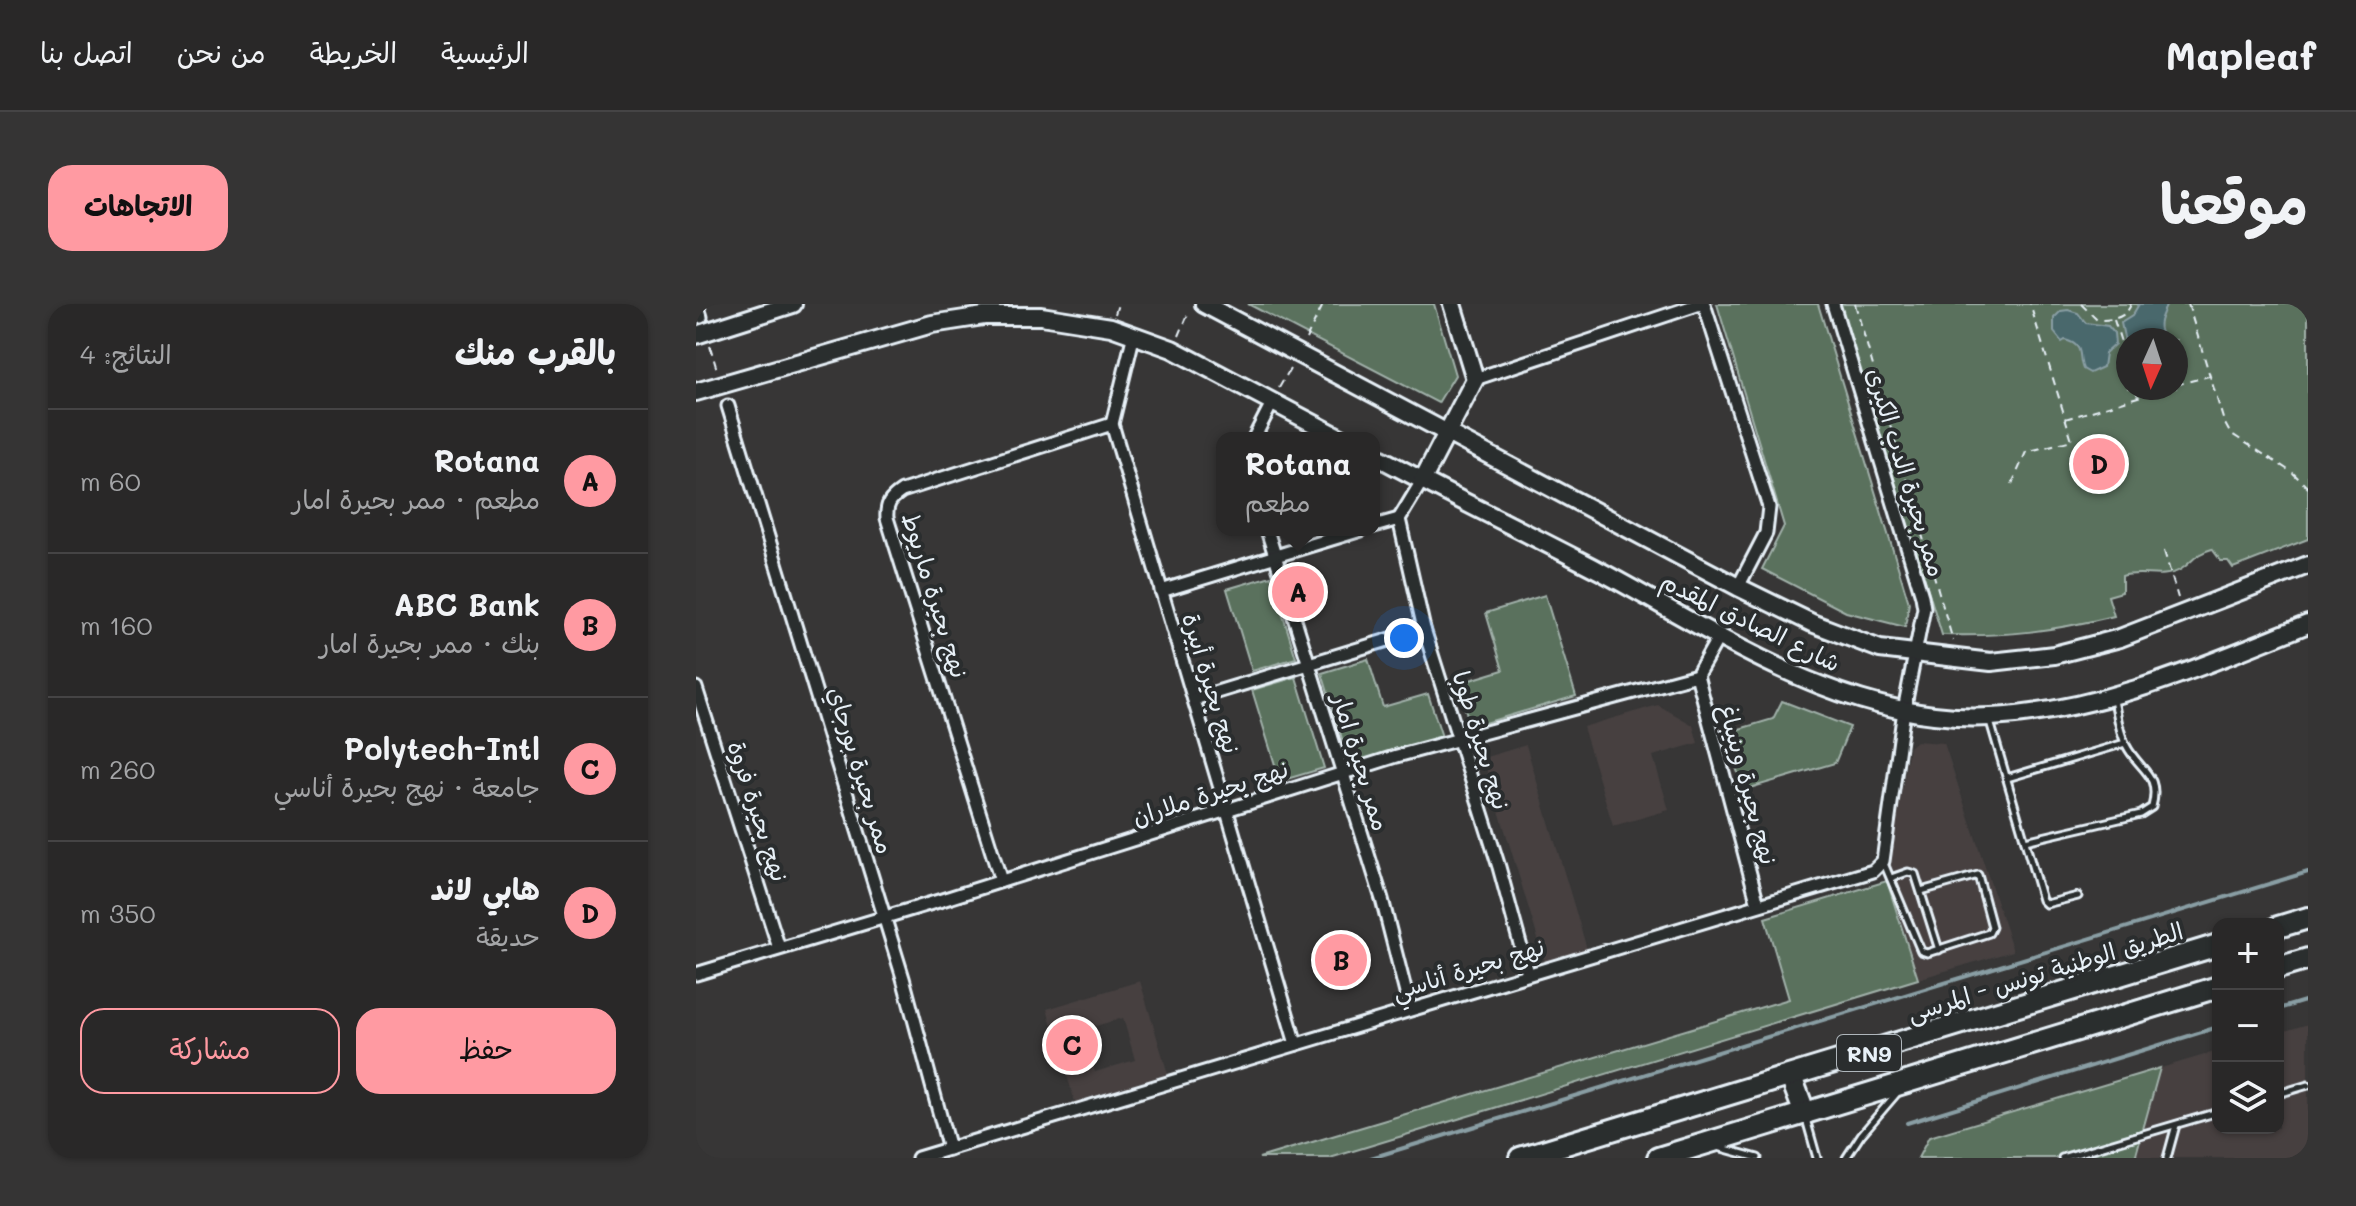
<!DOCTYPE html>
<html lang="ar">
<meta charset="utf-8">
<style>
body{margin:0;font-family:Mali,"Playpen Sans Arabic",sans-serif;background:#353434;color:#f1f3f6;direction:rtl}
.controls{position:absolute;right:24px;bottom:24px;display:grid;overflow:hidden;border-radius:16px;box-shadow:0 2px 6px #0004}
.controls button{width:72px;height:72px;display:grid;place-items:center;padding:0;border:0;border-bottom:2px solid #454445;background:#292828;color:#f1f3f6;font:40px sans-serif}
.compass{position:absolute;left:1420px;top:24px;width:72px;height:72px;border-radius:50%;background:#292828;box-shadow:0 2px 6px #0004;rotate:183deg}
.you{position:absolute;left:708px;top:334px;width:28px;height:28px;margin:-20px;border:6px solid #fff;border-radius:50%;background:#1a73e8;box-shadow:0 0 0 12px #1a73e833}
.badge{display:grid;place-items:center;width:52px;height:52px;border-radius:50%;background:#ff9aa2;color:#111;font-size:26px;font-weight:700}
.pin{position:absolute;translate:-50% -50%;border:4px solid #fff;box-shadow:0 2px 8px #0006}
.popup{position:absolute;left:520px;top:128px;width:164px;height:104px;box-sizing:border-box;display:grid;place-content:center;border-radius:16px;background:#292828;filter:drop-shadow(0 2px 6px #0005);font-size:26px;white-space:nowrap;color:#a5a6a8}
.popup b{font-size:30px;color:#f1f3f6}
.popup::after{content:'';position:absolute;left:50%;top:100%;margin-left:-16px;border:16px solid transparent;border-top-color:#292828}
.list{margin:0;padding:0;list-style:none}
h2{display:flex;justify-content:space-between;align-items:center;height:104px;margin:0;padding:0 32px;font-size:34px}
h2 small{font-size:26px;font-weight:400;color:#a5a6a8}
.list li{display:grid;grid-template-columns:52px 1fr auto;gap:24px;align-items:center;box-sizing:border-box;height:144px;padding:0 32px;border-top:2px solid #454445}
.list b{display:block;font-size:30px;white-space:nowrap}
.list p{margin:0;font-size:26px;white-space:nowrap;color:#a5a6a8}
.list em{font-size:26px;font-style:normal;color:#a5a6a8}
.actions{display:flex;gap:16px;padding:24px 32px}
.actions a{flex:1;padding:18px 0;border:2px solid #ff9aa2;border-radius:24px;text-align:center;font-size:28px;color:#ff9aa2}
.actions .main{background:#ff9aa2;color:#111}
.icon{flex:none;width:44px;height:44px;fill:none;stroke:currentColor;stroke-width:2;stroke-linecap:round;stroke-linejoin:round}
.map{position:relative;flex:none;width:1612px;height:854px;overflow:hidden;direction:ltr;border-radius:24px}
header{display:flex;align-items:center;gap:48px;box-sizing:border-box;height:112px;padding:0 40px;background:#292828;border-bottom:2px solid #454445}
header strong{font-size:38px}
nav{display:flex;gap:44px;margin-inline-start:auto;font-size:28px}
.intro{display:flex;align-items:center;justify-content:space-between;box-sizing:border-box;height:192px;padding:0 48px}
h1{margin:0;font-size:56px}
.button{padding:20px 36px;border-radius:24px;background:#ff9aa2;color:#111;font-size:28px;font-weight:700}
main{display:flex;gap:48px;padding:0 48px}
aside{flex:1;background:#292828;border-radius:24px;box-shadow:0 2px 6px #0004}
.map>svg:first-child{display:block}
</style>
<header>
<strong>Mapleaf</strong>
<nav><a>الرئيسية</a><a>الخريطة</a><a>من نحن</a><a>اتصل بنا</a></nav>
</header>
<div class="intro"><h1>موقعنا</h1><a class="button">الاتجاهات</a></div>
<main>
<div class="map">
<svg width="1612" height="854" viewBox="0 0 1612 854">
<rect width="100%" height="100%" fill="#373636"/>
<filter id="ink" filterUnits="userSpaceOnUse"><feTurbulence type="fractalNoise" baseFrequency=".0125" numOctaves="2"/><feDisplacementMap in="SourceGraphic" scale="16" xChannelSelector="R" yChannelSelector="G"/><feConvolveMatrix kernelMatrix="1 2 1 2 8 2 1 2 1" color-interpolation-filters="sRGB"/></filter>
<g filter="url(#ink)">
<!-- built -->
<g fill="#464040" fill-rule="evenodd">
<path d="M962,401l35,20 5,18 -45,13 16,54 -56,16 -30,-99z"/>
<path d="M1220,437l28,2 69,208 -95,28 -31,-98 22,-134z"/>
<path d="M830,441l61,204 -42,13 -62,-204z"/>
<path d="M444,677l28,93 -93,28 -28,-93zM427,714l12,42 -40,12 -13,-42z"/>
<path d="M1612,720v134h-390l11,-21 289,-86v77h60v-95z"/>
</g>
<!-- green -->
<g fill="#5a715d" stroke="#a1b1aa" stroke-width="2" fill-rule="evenodd">
<path d="M552,0h186l21,71 -17,28z"/>
<path d="M1021,0h101l91,299 -4,24 -59,-15 -84,-43 22,-43z"/>
<path d="M1144,0h468v235l-75,29 -5,-7h-7l-9,-12c-18,5 -19,13 -32,21 -18,10 -39,0 -58,6v16l-14,4 6,20c-62,15 -107,21 -172,19zM1432,36h48v48h-48z"/>
<path d="M575,272l25,82 -44,13 -25,-82z"/>
<path d="M849,291l31,101 -105,31 -14,-43 46,-14 -17,-57z"/>
<path d="M672,355l15,48 45,-13 14,43 -92,28 -28,-92z"/>
<path d="M600,373l28,91 -44,13 -28,-91z"/>
<path d="M1086,397l68,26 -15,36 -92,27 -17,-57 47,-14z"/>
<path d="M1191,577l31,98 -588,179h-71l530,-159 -24,-81z"/>
<path d="M1464,764l-25,90h-217l11,-21z"/>
</g>
<!-- water -->
<g fill="#49676c" stroke="#899ea4" stroke-width="2">
<path d="M1443,0h28c-6,13 -13,24 -1,36l-41,2 -4,-19 11,-7z"/>
<path d="M1372,6l10,3 8,10 22,3 6,7 1,11 -10,9 -2,14 -13,6 -7,-4c-6,-13 3,-23 -18,-29l-3,2 -8,-10v-14l7,-7z"/>
</g>
<g fill="none" stroke-linecap="round" stroke-linejoin="round">
<!-- stream -->
<g stroke="#899ea4" stroke-width="4">
<path d="M1582,705l30,-9"/>
<path d="M1211,819l311,-96"/>
<path d="M675,854l937,-286"/>
</g>
<defs>
<g id="lane">
<path d="M1293,414l53,182 4,4 32,-8"/>
<path d="M1311,474l118,-35"/>
<path d="M1329,537l116,-27 11,-7c9,-34 -13,-36 -26,-62 -7,-13 -9,-31 -12,-45"/>
<path d="M1187,557l38,90 6,2 62,-20 3,-6 -14,-52 -57,16"/>
<path d="M1195,574l17,-6 7,2 24,76"/>
<path d="M1582,790l30,-9"/>
<path d="M1110,815l11,39"/>
<path d="M1022,843l40,11"/>
<path d="M1150,854l15,-23 36,-42"/>
<path d="M1366,854l156,-46"/>
<path d="M1471,854l9,-33"/>
</g>
<g id="street">
<path d="M1,0l4,13"/>
<path d="M1008,0l65,203 -3,26 -28,54"/>
<path d="M438,30l-22,90 184,620"/>
<path d="M779,75l225,-75"/>
<path d="M32,102l175,572 46,171"/>
<path d="M558,134l19,-37"/>
<path d="M703,215l23,-38"/>
<path d="M678,222l25,-7 25,110 75,238 29,106"/>
<path d="M571,226l115,369 28,110"/>
<path d="M465,287l200,-61"/>
<path d="M1001,371l61,229"/>
<path d="M0,384l83,260"/>
<path d="M498,395l230,-70"/>
<path d="M305,577l-114,-363c-1,-14 3,-19 15,-27l210,-67"/>
<path d="M0,670l246,-74 455,-144 300,-81 22,-39"/>
<path d="M222,854l955,-287 10,-10 21,-151 20,-102 -2,-12 -89,-292"/>
</g>
<g id="secondary">
<path d="M508,0l534,283 74,36 68,26 111,13 63,-7 66,-17 188,-73"/>
<path d="M0,31l97,-31"/>
<path d="M0,88l236,-68 52,-8h57l70,11 61,22 169,89"/>
<path d="M678,151c75,40 151,77 226,116 120,64 248,154 391,146 112,-6 214,-52 317,-93"/>
<path d="M726,177l53,-102 -23,-75"/>
</g>
<g id="highway">
<path d="M1582,623l30,-9"/>
<path d="M1582,664l30,-9"/>
<path d="M1095,773l14,37"/>
<path d="M824,854l698,-213"/>
<path d="M962,854l560,-171"/>
</g>
</defs>
<!-- lane casing -->
<use href="#lane" stroke="#e8f1f8" stroke-width="11"/>
<!-- street casing -->
<use href="#street" stroke="#e8f1f8" stroke-width="17"/>
<!-- secondary casing -->
<use href="#secondary" stroke="#e8f1f8" stroke-width="22"/>
<!-- highway casing -->
<use href="#highway" stroke="#e8f1f8" stroke-width="26"/>
<!-- path -->
<g stroke="#e8f1f8" stroke-width="2" stroke-dasharray="8 6" stroke-linecap="butt">
<path d="M1159,0l98,337"/>
<path d="M1385,0l16,16c14,0 29,-1 34,-16"/>
<path d="M1492,0l36,118 6,11 63,40 15,15"/>
<path d="M419,10l3,-10"/>
<path d="M1418,16l14,44"/>
<path d="M483,32l10,-24"/>
<path d="M610,35l16,-32 -1,-3"/>
<path d="M14,42l7,24"/>
<path d="M1480,81l33,-9"/>
<path d="M583,84l11,-19"/>
<path d="M1439,84l3,8"/>
<path d="M1369,115l103,-31"/>
<path d="M1316,180l14,-32 46,-12 -42,-136"/>
<path d="M1468,247l14,47"/>
</g>
<!-- lane -->
<use href="#lane" stroke="#2a2d2e" stroke-width="5"/>
<!-- street -->
<use href="#street" stroke="#2a2d2e" stroke-width="11"/>
<!-- secondary -->
<use href="#secondary" stroke="#2a2d2e" stroke-width="16"/>
<!-- highway -->
<use href="#highway" stroke="#2a2d2e" stroke-width="20"/>
</g>
</g>
<g text-anchor="middle" dominant-baseline="central" stroke-width="8" stroke-linejoin="round" paint-order="stroke">
<!-- shield labels -->
<rect fill="#2a2d2e" stroke="#afb6bb" stroke-width="2" x="1141" y="731" width="64" height="36" rx="6"/>
<g font-size="22" font-weight="bold" fill="#e8f1f8">
<text x="1173" y="749">RN9</text>
</g>
<!-- street labels -->
<g font-size="24" fill="#e8f1f8" stroke="#2a2d2e">
<text transform="translate(1211 168) rotate(73)">ممر بحيرة الدب الكبرى</text>
<text transform="translate(240 291) rotate(73)">نهج بحيرة ماريوط</text>
<text transform="translate(1055 317) rotate(26)">شارع الصادق المقدم</text>
<text transform="translate(516 379) rotate(73)">نهج بحيرة أبيرة</text>
<text transform="translate(786 436) rotate(73)">نهج بحيرة طوبا</text>
<text transform="translate(666 458) rotate(73)">ممر بحيرة امار</text>
<text transform="translate(166 466) rotate(73)">ممر بحيرة بورجاي</text>
<text transform="translate(1053 480) rotate(75)">نهج بحيرة وينيباغ</text>
<text transform="translate(514 488) rotate(-18)">نهج بحيرة ملاران</text>
<text transform="translate(63 507) rotate(72)">نهج بحيرة فروة</text>
<text transform="translate(772 664) rotate(-17)">نهج بحيرة أناسي</text>
<text transform="translate(1349 667) rotate(-17)">الطريق الوطنية تونس - المرسى</text>
</g>
</g>
</svg>
<div class="controls">
<button>+</button>
<button>−</button>
<button><svg class="icon" aria-label="layers" viewBox="0 0 24 24"><path d="M12 4l9 5-9 5-9-5zM3 14l9 5 9-5"/></svg></button>
</div>
<svg class="compass" viewBox="-18 -18 36 36"><path d="M0-13l5 13h-10z" fill="#e53935"/><path d="M0 13l5-13h-10z" fill="#a5a6a8"/></svg>
<div class="you"></div>
<div class="pin badge" style="left:602px;top:288px">A</div>
<div class="popup"><b>Rotana</b>مطعم</div>
<div class="pin badge" style="left:645px;top:656px">B</div>
<div class="pin badge" style="left:376px;top:741px">C</div>
<div class="pin badge" style="left:1403px;top:160px">D</div>
</div>
<aside>
<h2>بالقرب منك<small>النتائج: 4</small></h2>
<ul class="list">
<li><span class="badge">A</span><div><b>Rotana</b><p>مطعم · ممر بحيرة امار</p></div><em>60 m</em></li>
<li><span class="badge">B</span><div><b>ABC Bank</b><p>بنك · ممر بحيرة امار</p></div><em>160 m</em></li>
<li><span class="badge">C</span><div><b>Polytech-Intl</b><p>جامعة · نهج بحيرة أناسي</p></div><em>260 m</em></li>
<li><span class="badge">D</span><div><b>هابي لاند</b><p>حديقة</p></div><em>350 m</em></li>
</ul>
<div class="actions"><a class="main">حفظ</a><a>مشاركة</a></div>
</aside>
</main>
